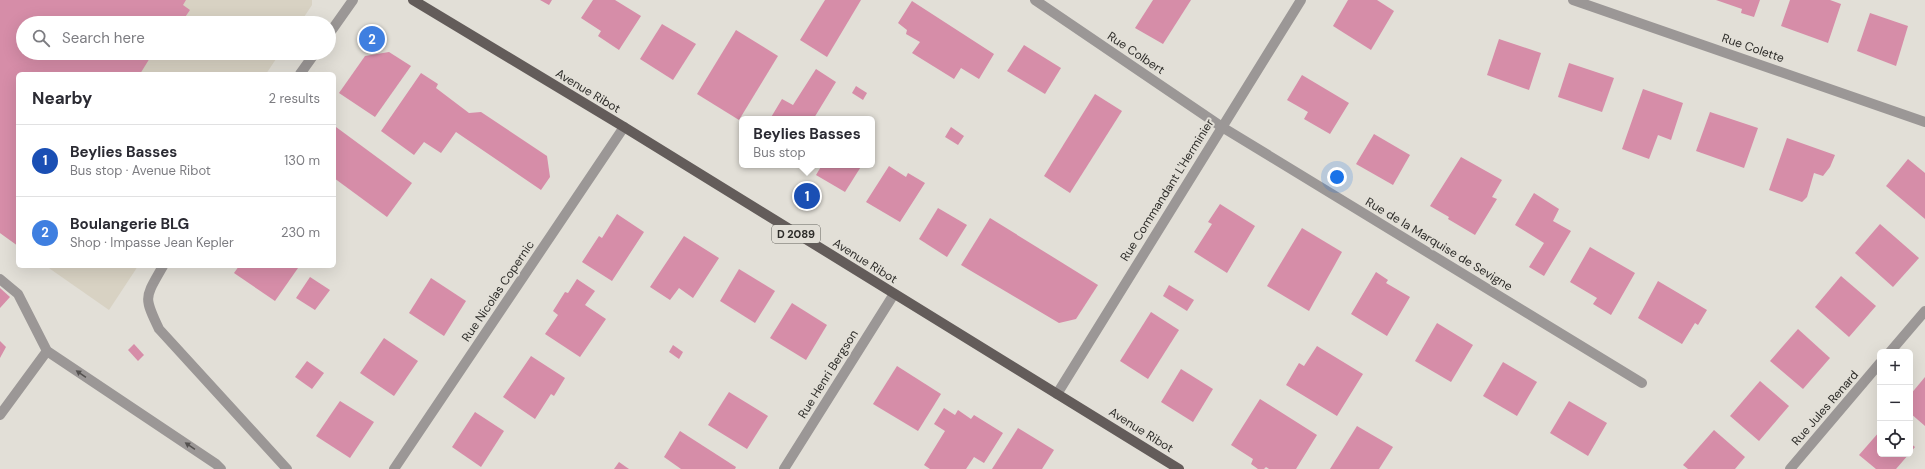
<!DOCTYPE html>
<meta charset="utf-8">
<style>
body{margin:0;font-family:"DM Sans",sans-serif;background:#f2f2f3;color:#2b2b33}
.controls{position:absolute;right:12px;bottom:12px;display:grid;overflow:hidden;border-radius:6px;box-shadow:0 4px 16px #0002}
.controls button{width:36px;height:36px;display:grid;place-items:center;padding:0;border:0;border-bottom:1px solid #e1e1e2;background:#fff;color:#2b2b33;font:20px sans-serif}
.you{position:absolute;left:1337px;top:177px;width:14px;height:14px;margin:-10px;border:3px solid #fff;border-radius:50%;background:#1a73e8;box-shadow:0 0 0 6px #1a73e833}
.badge{display:grid;place-items:center;width:26px;height:26px;border-radius:50%;background:#2563eb;color:#fff;font-size:13px;font-weight:700}
.pin{position:absolute;translate:-50% -50%;border:2px solid #fff;box-shadow:0 1px 4px #0006}
.popup{position:absolute;left:739px;top:116px;width:136px;height:52px;box-sizing:border-box;display:grid;place-content:center;border-radius:6px;background:#fff;filter:drop-shadow(0 1px 3px #0005);font-size:13px;white-space:nowrap;color:#7c7c81}
.popup b{font-size:15px;color:#2b2b33}
.popup::after{content:'';position:absolute;left:50%;top:100%;margin-left:-8px;border:8px solid transparent;border-top-color:#fff}
.list{margin:0;padding:0;list-style:none}
h2{display:flex;justify-content:space-between;align-items:center;height:52px;margin:0;padding:0 16px;font-size:17px}
h2 small{font-size:13px;font-weight:400;color:#7c7c81}
.list li{display:grid;grid-template-columns:26px 1fr auto;gap:12px;align-items:center;box-sizing:border-box;height:72px;padding:0 16px;border-top:1px solid #e1e1e2}
.list b{display:block;font-size:15px;white-space:nowrap}
.list p{margin:0;font-size:13px;white-space:nowrap;color:#7c7c81}
.list em{font-size:13px;font-style:normal;color:#7c7c81}
.icon{flex:none;width:22px;height:22px;fill:none;stroke:currentColor;stroke-width:2;stroke-linecap:round;stroke-linejoin:round}
.map{position:relative;flex:none;width:1925px;height:469px;overflow:hidden}
.search{position:absolute;background:#fff;box-shadow:0 4px 16px #0002;left:16px;top:16px;width:320px;height:44px;display:flex;align-items:center;gap:10px;box-sizing:border-box;padding:0 14px;border-radius:22px;color:#7c7c81;font-size:15px}
.panel{position:absolute;background:#fff;box-shadow:0 4px 16px #0002;left:16px;top:72px;width:320px;height:196px;border-radius:6px}
.map>svg:first-child{display:block}
</style>
<div class="map">
<svg width="1925" height="469" viewBox="0 0 1925 469">
<rect width="100%" height="100%" fill="#e2dfd7"/>
<!-- built -->
<g fill="#d8d2c3">
<path d="M0,0h312v5l-12,18h-277v30h257l-14,21h-248v172l-18,-13z"/>
<path d="M46,266h92l-29,44z"/>
</g>
<!-- building -->
<g fill="#d68da8">
<path d="M0,0h186l-3,5 7,5 -9,13h-158v30h130l-13,21h-122v172l-18,-13z"/>
<path d="M540,0h12l-3,5z"/>
<path d="M593,0h22l26,16 -22,34 -21,-14 3,-5 -20,-13z"/>
<path d="M825,0h36l-34,57 -27,-17z"/>
<path d="M1153,0h38l-28,44 -28,-16z"/>
<path d="M1348,0h29l17,11 -23,39 -38,-24z"/>
<path d="M1716,0h44l-6,17 -13,-4 1,-4z"/>
<path d="M1790,0h40l11,4 -13,39 -47,-17z"/>
<path d="M912,1l82,53 -15,25 -18,-11 -7,11 -42,-26 8,-11 -14,-8 1,-4 -9,-7z"/>
<path d="M1870,13l38,13 -12,40 -39,-15z"/>
<path d="M662,24l34,20 -23,36 -33,-21z"/>
<path d="M736,30l42,26 -39,64 -42,-26z"/>
<path d="M1499,39l42,14 -12,37 -42,-15z"/>
<path d="M1024,45l37,23 -16,26 -38,-23z"/>
<path d="M389,52l22,14 -36,51 -36,-24 26,-37z"/>
<path d="M1569,63l45,15 -12,34 -44,-15z"/>
<path d="M816,69l20,13 -22,36 1,1h-45l12,-20 11,6z"/>
<path d="M421,73l17,11 -2,4 33,25 12,-1 66,44 3,21 -9,13 -85,-58 -15,21 -17,-11 -10,13 -33,-24z"/>
<path d="M1302,75l47,28 -19,31 -26,-15 4,-7 -21,-12z"/>
<path d="M856,86l11,7 -4,7 -11,-7z"/>
<path d="M1643,89l40,14 -12,37 -13,-5 -9,24 -27,-10z"/>
<path d="M1095,94l27,17 -52,82 -26,-17z"/>
<path d="M1710,112l48,16 -14,40 -48,-17z"/>
<path d="M336,127l76,56 -25,34 -53,-39v-48z"/>
<path d="M951,127l13,9 -6,9 -13,-8z"/>
<path d="M1374,134l36,21 -17,30 -37,-21z"/>
<path d="M1787,138l48,17 -5,12 -7,9 -9,-3 -7,24 -5,5 -33,-12z"/>
<path d="M1461,157l41,23 -10,17 5,2 -22,36 -27,-16 1,-2 -19,-11z"/>
<path d="M1908,159l17,14v46l-39,-33z"/>
<path d="M822,165h40l-17,27 -29,-17z"/>
<path d="M889,166l17,11 2,-4 17,10 -25,39 -34,-20z"/>
<path d="M1534,193l25,16 -6,12 18,10 -27,45 -15,-9 15,-24 -29,-18z"/>
<path d="M1220,204l35,22 -28,47 -33,-21 18,-28 -4,-2z"/>
<path d="M938,208l29,17 -20,32 -28,-18z"/>
<path d="M617,214l27,18 -32,49 -30,-19 17,-26 3,2z"/>
<path d="M990,218l108,67 -22,34 -17,4 -98,-58z"/>
<path d="M1880,224l39,34 -26,29 -38,-34z"/>
<path d="M1302,228l40,24 -33,59 -42,-25z"/>
<path d="M684,236l35,22 -26,40 -14,-10 -9,12 -20,-13z"/>
<path d="M1590,247l45,26 -24,42 -18,-11 4,-6 -27,-16z"/>
<path d="M239,266h57l2,2 -23,33 -41,-28z"/>
<path d="M739,269l36,22 -20,32 -35,-22z"/>
<path d="M1376,272l12,8 -2,3 24,14 -23,39 -36,-22z"/>
<path d="M1841,276l35,30 -27,31 -34,-30z"/>
<path d="M310,277l20,13 -15,20 -19,-12z"/>
<path d="M431,278l35,23 -22,35 -35,-23z"/>
<path d="M577,279l18,12 -10,14 21,14 -26,38 -35,-23 13,-19 -5,-4 12,-19 3,1z"/>
<path d="M1658,281l49,29 -9,15 -3,-2 -13,21 -44,-26z"/>
<path d="M1169,285l25,15 -7,11 -24,-15z"/>
<path d="M0,288l10,9 -10,11z"/>
<path d="M792,303l35,22 -21,35 -36,-22z"/>
<path d="M1151,312l28,18 -31,49 -28,-18z"/>
<path d="M1437,323l36,22 -22,37 -36,-21z"/>
<path d="M1798,329l32,29 -27,31 -33,-28z"/>
<path d="M384,338l34,23 -24,35 -34,-23z"/>
<path d="M0,341l6,6 -6,11z"/>
<path d="M134,344l10,11 -6,6 -10,-11z"/>
<path d="M673,345l10,7 -4,7 -10,-7z"/>
<path d="M1317,346l46,28 -26,42 -51,-31 13,-22 5,3z"/>
<path d="M531,356l34,22 -11,18 -3,-2 -16,25 -32,-22z"/>
<path d="M307,361l17,12 -12,16 -17,-12z"/>
<path d="M1503,362l34,20 -20,34 -34,-20z"/>
<path d="M897,366l44,28 -23,37 -45,-27z"/>
<path d="M1181,369l32,20 -20,33 -32,-20z"/>
<path d="M1925,377v49l-15,-13v-18z"/>
<path d="M1760,381l29,25 -30,35 -29,-25z"/>
<path d="M729,392l39,24 -21,33 -39,-24z"/>
<path d="M1260,399l57,36 -21,34h-27l-3,-2 -2,2h-6l-7,-5 2,-5 -22,-14z"/>
<path d="M340,401l34,21 -24,36 -34,-22z"/>
<path d="M1569,401l38,22 -19,33 -38,-23z"/>
<path d="M944,408l11,7 3,-5 13,9 3,-4 29,18 -19,30 -10,-6 -8,12h-36l-6,-4 21,-34 -11,-7z"/>
<path d="M475,412l29,19 -23,36 -29,-20z"/>
<path d="M1357,426l36,21 -14,22h-49z"/>
<path d="M1018,428l36,22 -12,19h-50z"/>
<path d="M1714,430l31,27 -10,12h-47l-5,-4z"/>
<path d="M680,431l56,36 -1,2h-54l-17,-12z"/>
<path d="M1880,431v23h29l-13,15h-20l-17,-14z"/>
<path d="M1910,443l5,4 -5,6z"/>
<path d="M619,462l10,7h-15z"/>
</g>
<g fill="none" stroke-linecap="round" stroke-linejoin="round">
<!-- minor -->
<g stroke="#9b9796" stroke-width="10">
<path d="M1035,0l187,127 420,256"/>
<path d="M1573,0l352,122"/>
<path d="M329,34l24,-34"/>
<path d="M300,74l15,-21"/>
<path d="M163,266c-18,32 -20,30 -4,63l128,140"/>
<path d="M0,279l18,15 29,57 169,113 5,5"/>
<path d="M1890,352l35,-41"/>
<path d="M1057,394l244,-394"/>
<path d="M0,415l47,-64"/>
<path d="M394,469l230,-342"/>
<path d="M784,469l110,-175"/>
<path d="M1790,469l90,-106"/>
</g>
<!-- major -->
<path stroke="#635c5a" stroke-width="10" d="M413,0l211,127 555,342"/>
</g>
<!-- one-way arrows -->
<defs><path id="oneway-solid" d="M-6-.8H1V-3.2L6.5 0L1 3.2V.8H-6Z"/></defs>
<g fill="#54514f">
<use href="#oneway-solid" transform="translate(81 374) rotate(-146)"/>
<use href="#oneway-solid" transform="translate(190 446) rotate(-146)"/>
</g>
<g text-anchor="middle" dominant-baseline="central" stroke-width="4" stroke-linejoin="round" paint-order="stroke">
<!-- shield labels -->
<rect fill="#e2dfd7" stroke="#63625d" stroke-width="1" x="772" y="225" width="48" height="18" rx="3"/>
<g font-size="11" font-weight="bold" fill="#2d2c29">
<text x="796" y="234">D 2089</text>
</g>
<!-- street labels -->
<g font-size="12" fill="#2d2c29" stroke="#e2dfd7">
<text transform="translate(1753 48) rotate(19)">Rue Colette</text>
<text transform="translate(1136 53) rotate(34)">Rue Colbert</text>
<text transform="translate(588 91) rotate(31)">Avenue Ribot</text>
<text transform="translate(1167 190) rotate(-58)">Rue Commandant L'Herminier</text>
<text transform="translate(1439 244) rotate(31)">Rue de la Marquise de Sevigne</text>
<text transform="translate(865 261) rotate(32)">Avenue Ribot</text>
<text transform="translate(498 291) rotate(-56)">Rue Nicolas Copernic</text>
<text transform="translate(828 374) rotate(-58)">Rue Henri Bergson</text>
<text transform="translate(1825 408) rotate(-49)">Rue Jules Renard</text>
<text transform="translate(1141 430) rotate(32)">Avenue Ribot</text>
</g>
</g>
</svg>
<div class="controls">
<button>+</button>
<button>−</button>
<button><svg class="icon" aria-label="locate" viewBox="0 0 24 24"><circle cx="12" cy="12" r="6"/><path d="M12 2v4M12 18v4M2 12h4M18 12h4"/></svg></button>
</div>
<div class="you"></div>
<div class="pin badge" style="left:807px;top:196px;background:#1a4fb4">1</div>
<div class="popup"><b>Beylies Basses</b>Bus stop</div>
<div class="pin badge" style="left:372px;top:39px;background:#3f7fe0">2</div>
<div class="search"><svg class="icon" aria-label="search" viewBox="0 0 24 24"><circle cx="10" cy="10" r="6"/><path d="M15 15l6 6"/></svg>Search here</div>
<section class="panel">
<h2>Nearby<small>2 results</small></h2>
<ul class="list">
<li><span class="badge" style="background:#1a4fb4">1</span><div><b>Beylies Basses</b><p>Bus stop · Avenue Ribot</p></div><em>130 m</em></li>
<li><span class="badge" style="background:#3f7fe0">2</span><div><b>Boulangerie BLG</b><p>Shop · Impasse Jean Kepler</p></div><em>230 m</em></li>
</ul>
</section>
</div>
